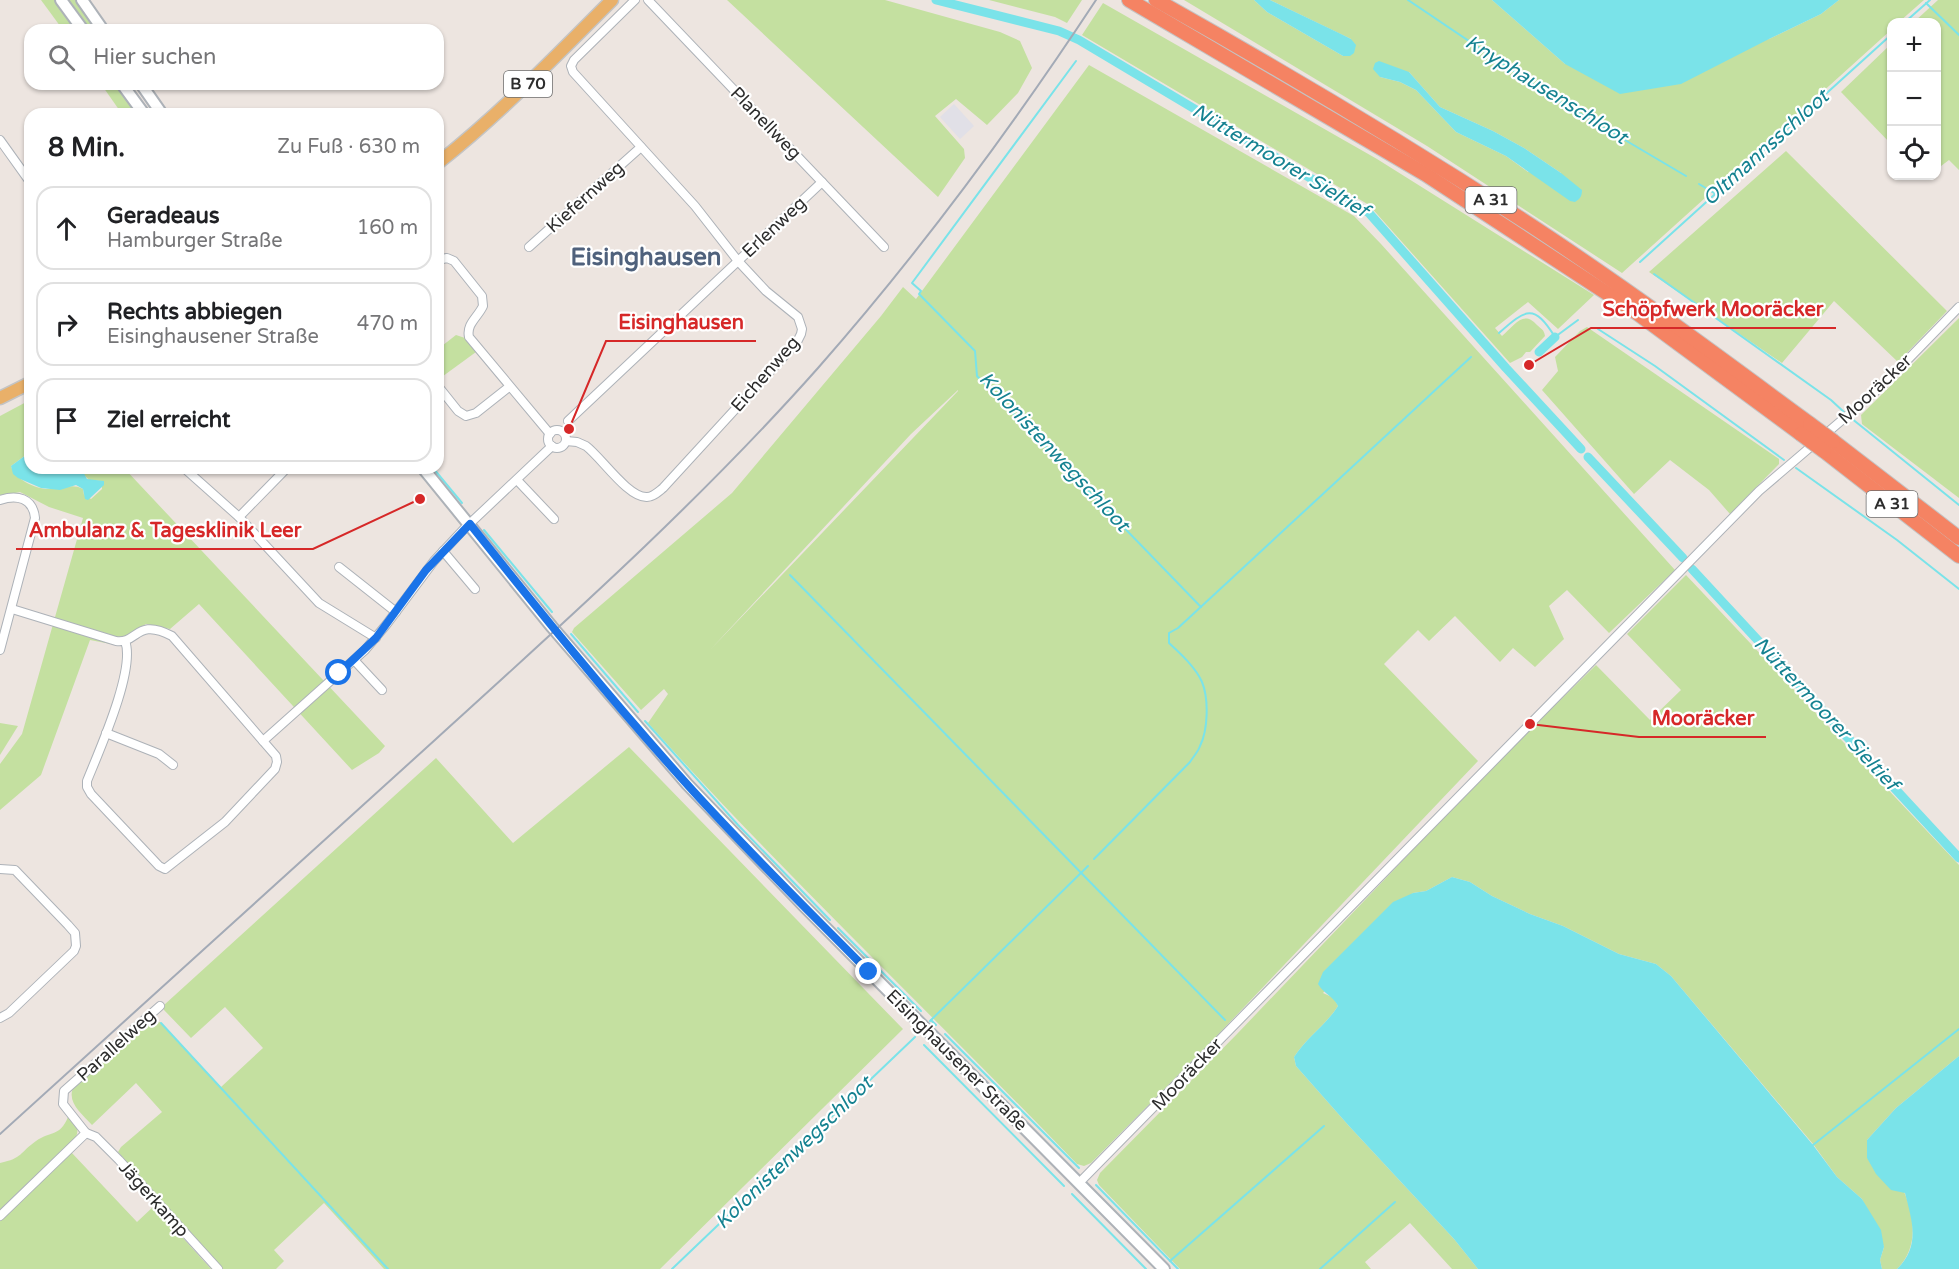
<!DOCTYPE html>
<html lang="de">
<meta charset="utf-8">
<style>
body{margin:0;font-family:"Varela Round",sans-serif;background:#f6f6f6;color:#202124}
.controls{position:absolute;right:18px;top:18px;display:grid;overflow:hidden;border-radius:12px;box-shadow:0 2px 4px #0004}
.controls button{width:54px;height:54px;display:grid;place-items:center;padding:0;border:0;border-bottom:2px solid #e0e0e0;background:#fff;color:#202124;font:30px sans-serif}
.stop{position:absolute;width:18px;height:18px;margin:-14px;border:4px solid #1a73e8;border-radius:50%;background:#fff}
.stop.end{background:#1a73e8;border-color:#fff;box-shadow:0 2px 6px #0008}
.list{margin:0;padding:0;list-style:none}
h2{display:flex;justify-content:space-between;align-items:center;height:78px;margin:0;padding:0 24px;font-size:26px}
h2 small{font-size:20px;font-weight:400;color:#757577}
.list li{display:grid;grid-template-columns:39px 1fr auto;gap:18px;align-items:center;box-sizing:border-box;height:84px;margin:0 12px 12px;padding:0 12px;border:2px solid #e0e0e0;border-radius:18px}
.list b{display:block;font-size:22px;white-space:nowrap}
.list p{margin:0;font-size:20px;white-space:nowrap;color:#757577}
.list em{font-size:20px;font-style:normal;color:#757577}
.icon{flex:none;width:33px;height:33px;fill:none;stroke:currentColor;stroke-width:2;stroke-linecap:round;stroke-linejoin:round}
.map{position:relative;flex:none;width:1959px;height:1269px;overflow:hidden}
.search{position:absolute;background:#fff;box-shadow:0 2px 4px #0004;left:24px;top:24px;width:420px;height:66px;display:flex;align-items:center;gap:15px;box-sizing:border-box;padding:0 21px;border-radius:18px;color:#757577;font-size:22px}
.panel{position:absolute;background:#fff;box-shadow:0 2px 4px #0004;left:24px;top:108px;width:420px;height:366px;border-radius:18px}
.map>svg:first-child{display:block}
</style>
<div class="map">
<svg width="1959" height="1269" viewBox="0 0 1959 1269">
<rect width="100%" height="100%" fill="#ede5e0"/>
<!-- industrial -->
<path fill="#e1e0e7" d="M954,104l20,22 -14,13 -20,-22z"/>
<!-- green -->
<g fill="#c4e0a0" fill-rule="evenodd">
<path d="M41,0h16l22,30h-16z"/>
<path d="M66,0h11l22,30h-12z"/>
<path d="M727,0h158l115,32 20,9 12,27 -14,25 -31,32 -31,-26 -21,17 29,33 1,9 -27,39z"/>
<path d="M989,0h93l-15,23 -12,-6z"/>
<path d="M1184,0h70l13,12 76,44h7l1,-17 -81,-39h222l73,64 204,-25 52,-25 18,-14h85l-25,22h-7l-1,8 -269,243 -195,-127zM1409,72l31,35 53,24 31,17 37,25 -33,-1 -22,-16 -50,-24 -40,-42 -16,-8 -20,-5z"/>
<path d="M1938,0h21v170l-10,-10 -12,9 -1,-147h-22z"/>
<path d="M1103,3l274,156 217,136 -36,34 -30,-27 -33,26 7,8c12,-10 21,-27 35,-11 4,4 7,4 8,11l-15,16h-4l-4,5 -12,6 -141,-158 -287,-170z"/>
<path d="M1891,44v100l-50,-52z"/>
<path d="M1089,65l265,151 27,28 294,326 -66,63 -42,-43 -18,16 15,33 -29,28 -22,-19 -13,14 -45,-46 -26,25 -11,-11 -34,34 94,97 -268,282 -119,120 -7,3 -7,-2c-142,-147 -292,-288 -429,-441l20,-29 -4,-5 -23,21 -69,-78 2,-4 158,-135 149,-177 22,-29 13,12zM958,390v1l-248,259 201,-216z"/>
<path d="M101,84h17l21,30h-17z"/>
<path d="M1786,151l161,160 -49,51 -64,-61 -52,62 -133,-91z"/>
<path d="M1959,318v180l-97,-74 -1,-9z"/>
<path d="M1587,327l192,132v5l-49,50 -21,-24 -39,-30 -36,34 -92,-104 16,-19 -3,-14 25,-26z"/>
<path d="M456,335l9,3 11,14 -37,27 -1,-30z"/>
<path d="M30,400v52l-19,14c3,13 26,24 39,23 12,0 22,-6 33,0l1,6 7,4 11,-10 -1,-8 -12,-1 -5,-5 -3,-7h43l261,278 -6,7 -27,17 -153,-166 -29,25 -24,-5 -21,12 -9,9 -26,-5 -49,135 -41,35v-46l22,-30 61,-216 -34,-11 -29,-15 -20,4v-80z"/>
<path d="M1686,575l273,290v191l-63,52 -29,32c10,14 32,40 38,54 10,26 13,54 -8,75h-15l-2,-9 4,-13 -22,-48 -25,-22 -24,-33 -142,-168 -15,-12 -37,-10 -56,-28 -33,-12 -38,-18 -22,-14 -18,-5 -26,14 -13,2 -90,100 11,5 4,8c-12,19 -31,31 -44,51l2,9 53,60 105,113 24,30h-26l-42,-46 -45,39 6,7h-191l-81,-84 -2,-5 3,-7 137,-139 251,-263 108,-106 54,55 31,-30 -54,-56z"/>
<path d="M0,723l18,3 -18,29z"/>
<path d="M629,747l274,282 -243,240h-276l-60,-66 -50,47 10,11 -8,8h-54l-104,-117 3,-5 41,-35 -26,-29 -44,42c-10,-11 -25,-22 -19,-37l76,-68 5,-1 7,4 60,64 42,-39 -38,-41 -34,31 -27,-28v-5l272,-247 77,85z"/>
<path d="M68,1117c7,7 12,11 8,20l-76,73v-47c23,-5 19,-10 36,-22 14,-10 24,-4 32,-24z"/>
<path d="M71,1152l66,70 17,-16 57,63h-211v-48z"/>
</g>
<!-- water -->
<g fill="#7ae3e9">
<path d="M1254,0h16l71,34 10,5 5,6 -2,8 -4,3h-7l-76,-44z"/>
<path d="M1492,0h347l-18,14 -52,25 -88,45 -61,10 -55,-30z"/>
<path d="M1379,61l30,11 31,35 53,24 31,17 37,25 21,17c0,6 -2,9 -7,12l-5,-1 -64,-45 -50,-24 -40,-42 -16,-8 -20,-5 -7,-8 2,-6z"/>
<path d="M30,452v16h51l6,11 17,2v4l-16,15 -3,-1 -2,-10 -7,-4 -16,5 -19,-2 -23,-10 -5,-4 -2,-8z"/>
<path d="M1452,877l18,5 22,14 38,18 33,12 56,28 37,10 15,12 142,169 24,32 25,22 19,31 3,17 -4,13 2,9h-404l-24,-30 -105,-113 -53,-60 -2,-9c13,-20 32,-32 44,-51 -5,-10 -14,-12 -20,-22l5,-12 70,-70 20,-9 13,-2z"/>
<path d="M1959,1056v213h-62c24,-23 15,-48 8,-76l-14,-3 -15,-16 -9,-16v-18l29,-32z"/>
</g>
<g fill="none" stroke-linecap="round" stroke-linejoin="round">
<!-- stream -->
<g stroke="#7ae3e9" stroke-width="2">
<path d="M1408,0l144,97 134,79"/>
<path d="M1926,3l33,32"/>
<path d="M1905,22l25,-22"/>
<path d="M1076,61l-164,222 9,8 -2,3 56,57 2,25 224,231"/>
<path d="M1699,184l15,9"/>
<path d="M1640,262l252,-228"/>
<path d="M1654,274l177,126 14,13"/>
<path d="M1598,329l57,37 129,94"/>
<path d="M1499,333c27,-24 35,-30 56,4l23,-17"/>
<path d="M1851,418l108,87"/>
<path d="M433,468l29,35"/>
<path d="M1796,468l101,72 62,49"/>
<path d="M484,530l68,82"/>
<path d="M790,575l435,445"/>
<path d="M571,634l67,78"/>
<path d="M645,721l93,104 92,95"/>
<path d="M1094,859l96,-97c3,-5 8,-10 10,-16 8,-16 9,-47 2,-64 -6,-14 -21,-28 -33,-39v-10l9,-5 293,-271"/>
<path d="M838,928l83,83"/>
<path d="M931,1020l5,5"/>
<path d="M930,1021l158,-155"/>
<path d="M161,1023l227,246"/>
<path d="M945,1034l134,134"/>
<path d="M924,1045l140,141"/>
<path d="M1813,1145l146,-116"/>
<path d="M1096,1185l82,84"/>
<path d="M1072,1194l74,75"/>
<path d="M1170,1261l154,-135"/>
<path d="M672,1269l243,-232"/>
<path d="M1320,1269l75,-67"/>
</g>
<!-- canal -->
<g stroke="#7ae3e9" stroke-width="9">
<path d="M936,0l123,31 20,9 290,173 137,155 75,81"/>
<path d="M1539,352l16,-15"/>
<path d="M1588,457l95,101"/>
<path d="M1692,569l267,289"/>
</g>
<defs>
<g id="street">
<path d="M648,0l236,247"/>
<path d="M0,140l30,42"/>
<path d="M529,247l112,-100"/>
<path d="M438,260l9,-2 7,3 28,35 1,10c-5,11 -17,18 -14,31l81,97"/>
<path d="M438,386l20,25 8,5 10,-3 33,-26"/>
<path d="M568,421l254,-239"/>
<circle cx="557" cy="439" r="9"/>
<path d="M566,441l11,1 9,4c15,11 42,52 61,51 6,0 11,-5 16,-9l134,-146 4,-8 1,-5 -4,-12 -32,-26 -28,-30 -43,-55 -122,-134 -2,-6 3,-6 61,-60"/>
<path d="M184,468l55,49 80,86 57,35"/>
<path d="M517,480l37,39"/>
<path d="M0,500c17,-6 33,-2 35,18l-35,132"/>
<path d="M239,517l48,-49"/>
<path d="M443,551l32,38"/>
<path d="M339,567l57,45"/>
<path d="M12,609l104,32c22,3 20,-24 56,-5l104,120 1,6 -2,7 -50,53 -60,47 -6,-3 -68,-72 -4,-7v-6c12,-30 49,-112 38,-140"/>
<path d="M354,660l28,30"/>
<path d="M106,733l53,21 14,11"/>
<path d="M263,741l102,-91 21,-25 48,-64 30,-32 88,-83"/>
<path d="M0,869l15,1 53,55 7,8 1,13 -2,5 -65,62 -9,5"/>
<path d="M86,1133l10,4 23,23 99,109"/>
<path d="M1079,1183l680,-692 124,-106 76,-78"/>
<path d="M0,1216l86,-83 -23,-29 1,-13 96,-85"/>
</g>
<g id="secondary">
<path d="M61,0l22,30"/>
<path d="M82,0l21,30"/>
<path d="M122,84l22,30"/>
<path d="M141,84l21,30"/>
<path d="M423,468l129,159 135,157 117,122 360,363"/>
</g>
<g id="primary">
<path d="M438,163c63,-50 118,-107 174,-163"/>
<path d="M0,398l30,-15"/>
</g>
<g id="highway">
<path d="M1129,0l296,174 212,139 164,121"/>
<path d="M1156,0c123,69 244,141 362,217 100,65 196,136 292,207"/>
<path d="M1833,441l126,97"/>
<path d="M1824,451l135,105"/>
</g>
</defs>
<!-- street casing -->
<use href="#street" stroke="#adb2b8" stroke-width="10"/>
<!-- secondary casing -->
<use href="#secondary" stroke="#adb2b8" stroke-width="14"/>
<!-- primary casing -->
<use href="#primary" stroke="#c4c4c4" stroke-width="15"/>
<!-- highway casing -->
<use href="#highway" stroke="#c4c4c4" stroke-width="16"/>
<!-- street -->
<use href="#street" stroke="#fff" stroke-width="8"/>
<!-- secondary -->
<use href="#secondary" stroke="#fff" stroke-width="10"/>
<!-- primary -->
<use href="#primary" stroke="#e9b069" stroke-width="12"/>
<!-- highway -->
<use href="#highway" stroke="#f58363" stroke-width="14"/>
<!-- rail -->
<path stroke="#a3aab6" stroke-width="2" d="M0,1134c145,-132 291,-263 436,-395 132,-120 264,-238 382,-371 102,-116 193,-239 278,-368"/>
<defs>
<g id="highway-bridge">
<path d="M1810,424l23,17"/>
<path d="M1801,434l23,17"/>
</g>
</defs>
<!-- highway-bridge casing -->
<use href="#highway-bridge" stroke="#c4c4c4" stroke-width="16" stroke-linecap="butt"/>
<!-- highway-bridge -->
<use href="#highway-bridge" stroke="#f58363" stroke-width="14"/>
</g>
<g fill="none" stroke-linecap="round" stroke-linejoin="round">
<!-- route -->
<path stroke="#1a73e8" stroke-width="8" d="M339,673l37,-35 50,-68 44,-46c70,88 140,175 215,258 59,66 122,127 184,190"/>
</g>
<g text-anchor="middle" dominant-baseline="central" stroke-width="4.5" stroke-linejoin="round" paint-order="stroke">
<!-- shield labels -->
<g fill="#fff" stroke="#6c6c6c" stroke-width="1.5">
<rect x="504" y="71" width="48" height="26" rx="4.5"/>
<rect x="1465.5" y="187" width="51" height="26" rx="4.5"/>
<rect x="1866.5" y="491" width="51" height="26" rx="4.5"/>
</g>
<g font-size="16" font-weight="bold" fill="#2d2d2d">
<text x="528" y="84">B 70</text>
<text x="1491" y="200">A 31</text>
<text x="1892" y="504">A 31</text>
</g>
<!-- street labels -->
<g font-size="18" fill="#2d2d2d" stroke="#fff">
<text transform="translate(766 123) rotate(46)">Planellweg</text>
<text transform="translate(585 197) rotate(-42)">Kiefernweg</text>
<text transform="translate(774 227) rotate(-43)">Erlenweg</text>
<text transform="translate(765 374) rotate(-49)">Eichenweg</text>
<text transform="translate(1875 389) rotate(-43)">Mooräcker</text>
<text transform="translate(116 1045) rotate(-42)">Parallelweg</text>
<text transform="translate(957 1060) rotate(45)">Eisinghausener Straße</text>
<text transform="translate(1187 1074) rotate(-46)">Mooräcker</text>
<text transform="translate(154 1199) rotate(48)">Jägerkamp</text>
</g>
<!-- water labels -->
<g font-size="20" font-style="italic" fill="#158291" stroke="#fff">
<text transform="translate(1546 90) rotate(32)">Knyphausenschloot</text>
<text transform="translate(1766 148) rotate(-42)">Oltmannsschloot</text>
<text transform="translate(1280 161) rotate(31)">Nüttermoorer Sieltief</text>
<text transform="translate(1054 452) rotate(47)">Kolonistenwegschloot</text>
<text transform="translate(1826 714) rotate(47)">Nüttermoorer Sieltief</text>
<text transform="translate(794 1153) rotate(-44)">Kolonistenwegschloot</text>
</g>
<!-- district labels -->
<g font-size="24" font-weight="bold" fill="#4f617c" stroke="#fff">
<text x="646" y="257">Eisinghausen</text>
</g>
</g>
<!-- callouts -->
<path fill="none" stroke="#d62828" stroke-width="2" d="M1529 365L1591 328H1836M569 429L606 341H756M420 499L313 549H16M1530 724L1639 737H1766"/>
<g fill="#d62828" stroke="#fff" stroke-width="2">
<circle cx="1529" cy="365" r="6"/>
<circle cx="569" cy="429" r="6"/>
<circle cx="420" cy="499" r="6"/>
<circle cx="1530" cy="724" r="6"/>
</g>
<g font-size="20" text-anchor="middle" font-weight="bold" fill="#d62828" stroke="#fff" stroke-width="4.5" stroke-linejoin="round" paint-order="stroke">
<text x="1713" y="316">Schöpfwerk Mooräcker</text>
<text x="681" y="329">Eisinghausen</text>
<text x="165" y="537">Ambulanz &amp; Tagesklinik Leer</text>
<text x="1703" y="725">Mooräcker</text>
</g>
</svg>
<div class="controls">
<button>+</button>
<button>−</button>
<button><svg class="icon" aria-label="locate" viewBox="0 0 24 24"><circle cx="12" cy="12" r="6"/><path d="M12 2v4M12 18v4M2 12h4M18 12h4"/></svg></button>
</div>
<div class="stop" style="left:339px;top:673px"></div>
<div class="stop end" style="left:869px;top:972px"></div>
<div class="search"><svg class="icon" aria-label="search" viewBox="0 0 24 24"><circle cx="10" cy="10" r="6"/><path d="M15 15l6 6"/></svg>Hier suchen</div>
<section class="panel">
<h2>8 Min.<small>Zu Fuß · 630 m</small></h2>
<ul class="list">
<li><svg class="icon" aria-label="ahead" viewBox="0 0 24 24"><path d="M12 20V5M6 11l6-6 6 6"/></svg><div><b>Geradeaus</b><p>Hamburger Straße</p></div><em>160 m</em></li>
<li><svg class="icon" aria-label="right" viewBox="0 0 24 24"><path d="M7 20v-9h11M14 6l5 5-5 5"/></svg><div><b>Rechts abbiegen</b><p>Eisinghausener Straße</p></div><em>470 m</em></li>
<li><svg class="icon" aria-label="arrive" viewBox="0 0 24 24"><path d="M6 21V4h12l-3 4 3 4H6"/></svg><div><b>Ziel erreicht</b></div></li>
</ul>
</section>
</div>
